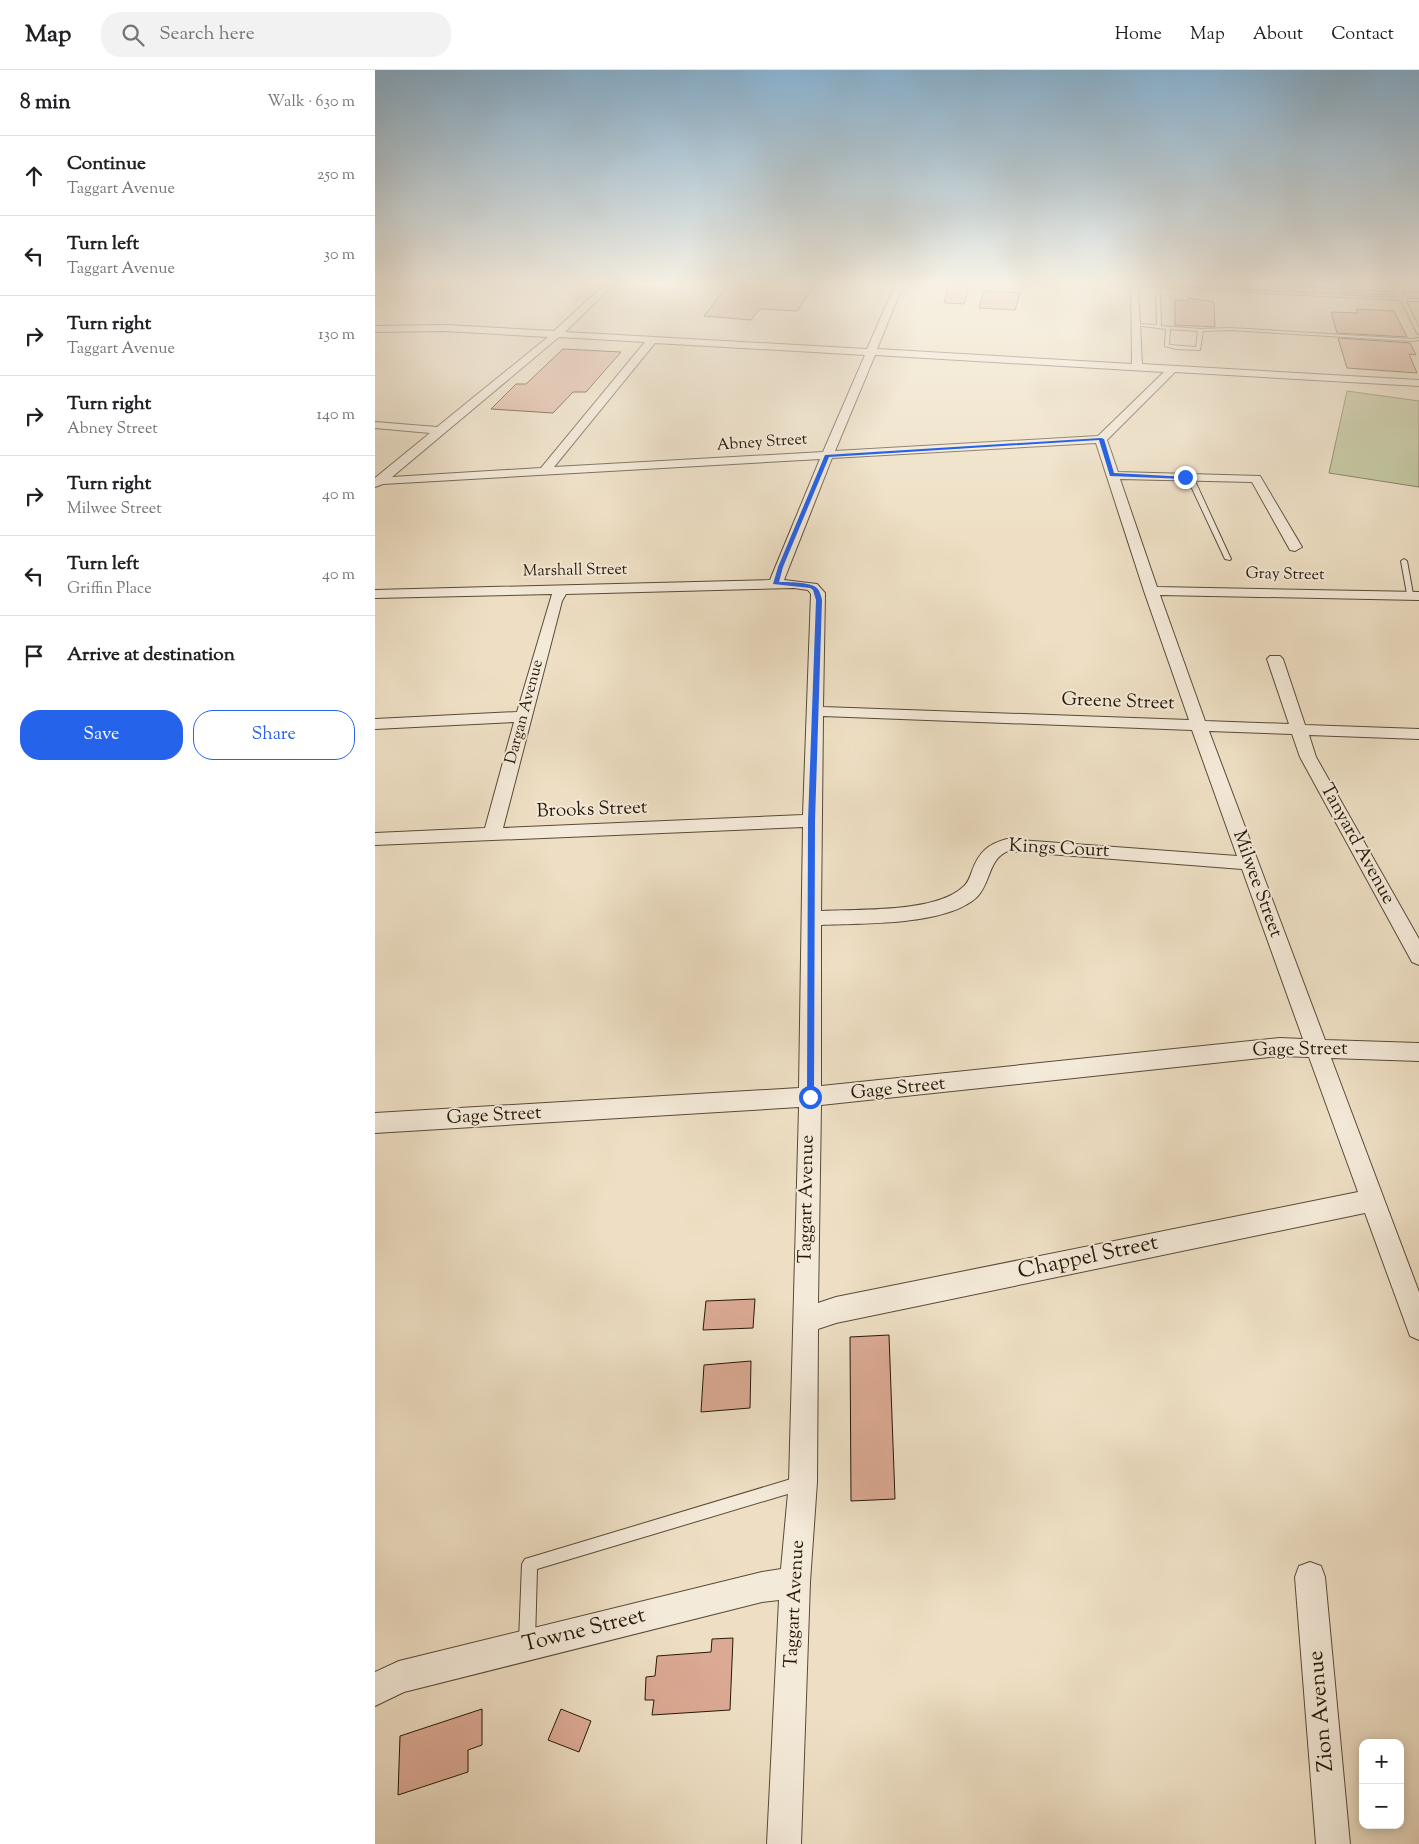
<!DOCTYPE html>
<meta charset="utf-8">
<style>
body{margin:0;font-family:"Sorts Mill Goudy",serif;background:#f2f2f2;color:#202124}
.controls{position:absolute;right:15px;bottom:15px;display:grid;overflow:hidden;border-radius:10px;box-shadow:0 2px 12px #0003}
.controls button{width:45px;height:45px;display:grid;place-items:center;padding:0;border:0;border-bottom:1px solid #e0e0e0;background:#fff;color:#202124;font:25px sans-serif}
.stop{position:absolute;width:15px;height:15px;margin:-11px;border:4px solid #2563eb;border-radius:50%;background:#fff}
.stop.end{background:#2563eb;border-color:#fff;box-shadow:0 1px 5px #0008}
.list{margin:0;padding:0;list-style:none}
h2{display:flex;justify-content:space-between;align-items:center;height:65px;margin:0;padding:0 20px;font-size:21px}
h2 small{font-size:16px;font-weight:400;color:#757577}
.list li{display:grid;grid-template-columns:32px 1fr auto;gap:15px;align-items:center;box-sizing:border-box;height:80px;padding:0 20px;border-top:1px solid #e0e0e0}
.list b{display:block;font-size:19px;white-space:nowrap}
.list p{margin:0;font-size:16px;white-space:nowrap;color:#757577}
.list em{font-size:16px;font-style:normal;color:#757577}
.actions{display:flex;gap:10px;padding:15px 20px}
.actions a{flex:1;padding:11px 0;border:1px solid #2563eb;border-radius:20px;text-align:center;font-size:18px;color:#2563eb}
.actions .main{background:#2563eb;color:#fff}
.icon{flex:none;width:28px;height:28px;fill:none;stroke:currentColor;stroke-width:2;stroke-linecap:round;stroke-linejoin:round}
.map{position:relative;flex:none;width:1044px;height:1774px;overflow:hidden}
header{display:flex;align-items:center;gap:30px;box-sizing:border-box;height:70px;padding:0 25px;background:#fff;border-bottom:1px solid #e0e0e0}
header strong{font-size:24px}
nav{display:flex;gap:28px;margin-inline-start:auto;font-size:18px}
.search{width:350px;height:45px;background:#f2f2f2;display:flex;align-items:center;gap:12px;box-sizing:border-box;padding:0 18px;border-radius:20px;color:#757577;font-size:19px}
main{display:flex}
aside{flex:1;background:#fff}
.map>svg:first-child{display:block}
</style>
<header>
<strong>Map</strong>
<div class="search"><svg class="icon" aria-label="search" viewBox="0 0 24 24"><circle cx="10" cy="10" r="6"/><path d="M15 15l6 6"/></svg>Search here</div>
<nav><a>Home</a><a>Map</a><a>About</a><a>Contact</a></nav>
</header>
<main>
<aside>
<h2>8 min<small>Walk · 630 m</small></h2>
<ul class="list">
<li><svg class="icon" aria-label="ahead" viewBox="0 0 24 24"><path d="M12 20V5M6 11l6-6 6 6"/></svg><div><b>Continue</b><p>Taggart Avenue</p></div><em>250 m</em></li>
<li><svg class="icon" aria-label="left" viewBox="0 0 24 24"><path d="M17 20v-9H6M10 6l-5 5 5 5"/></svg><div><b>Turn left</b><p>Taggart Avenue</p></div><em>30 m</em></li>
<li><svg class="icon" aria-label="right" viewBox="0 0 24 24"><path d="M7 20v-9h11M14 6l5 5-5 5"/></svg><div><b>Turn right</b><p>Taggart Avenue</p></div><em>130 m</em></li>
<li><svg class="icon" aria-label="right" viewBox="0 0 24 24"><path d="M7 20v-9h11M14 6l5 5-5 5"/></svg><div><b>Turn right</b><p>Abney Street</p></div><em>140 m</em></li>
<li><svg class="icon" aria-label="right" viewBox="0 0 24 24"><path d="M7 20v-9h11M14 6l5 5-5 5"/></svg><div><b>Turn right</b><p>Milwee Street</p></div><em>40 m</em></li>
<li><svg class="icon" aria-label="left" viewBox="0 0 24 24"><path d="M17 20v-9H6M10 6l-5 5 5 5"/></svg><div><b>Turn left</b><p>Griffin Place</p></div><em>40 m</em></li>
<li><svg class="icon" aria-label="arrive" viewBox="0 0 24 24"><path d="M6 21V4h12l-3 4 3 4H6"/></svg><div><b>Arrive at destination</b></div></li>
</ul>
<div class="actions"><a class="main">Save</a><a>Share</a></div>
</aside>
<div class="map">
<svg width="1044" height="1774" viewBox="0 0 1044 1774">
<rect width="100%" height="100%" fill="#eedfc4"/>
<filter id="stains"><feTurbulence type="fractalNoise" baseFrequency=".004" numOctaves="4"/><feColorMatrix values="0 0 0 0 .2 0 0 0 0 .09 0 0 0 0 .02 0 0 0 .5 -.17"/></filter>
<radialGradient id="worn" r=".72"><stop offset=".6" stop-color="#630" stop-opacity="0"/><stop offset="1" stop-color="#630" stop-opacity=".3"/></radialGradient>
<!-- green -->
<g fill="#b8c295" stroke="#6f6e4f">
<path d="M778,215h107l119,5 8,2 4,3z"/>
<path d="M972,321l72,10v86l-90,-14z"/>
</g>
<!-- building -->
<g fill="#dcaa94" stroke="#261a09">
<path d="M353,215h87l-18,26 -37,-2 -9,11 -47,-4z"/>
<path d="M574,215l20,1 -5,18 -20,-1z"/>
<path d="M609,221l36,2 -5,17 -36,-2z"/>
<path d="M813,228l26,4 1,25 -40,-2v-25l13,1z"/>
<path d="M981,239l38,2 13,26 -70,-4 -6,-21 27,1z"/>
<path d="M963,268l72,5 6,12 -7,-1 8,19 -70,-5z"/>
<path d="M188,279l58,3 -35,40h-13l-20,21 -62,-4 25,-25h10z"/>
<path d="M380,1229l-2,29 -50,2 3,-29z"/>
<path d="M514,1265l6,164 -44,2 -1,-164z"/>
<path d="M376,1291l-1,47 -49,4 3,-47z"/>
<path d="M358,1568l-3,72 -78,5 2,-15h-9l1,-23 9,-1 2,-20 54,-4 1,-13z"/>
<path d="M107,1639v36l-14,5v22l-70,23 2,-59z"/>
<path d="M186,1639l30,12 -12,31 -31,-12z"/>
</g>
<g fill="none" stroke-linecap="round" stroke-linejoin="round">
<defs>
<g id="lane">
<path d="M734,215h22l288,14v2h-13l13,27v6l-2,-1 -16,-33z"/>
<path d="M783,224l2,1 1,31 40,3 29,-1 182,11 7,-1v2l-7,1 -182,-11 -27,1 -3,19 -24,-1 -11,-3 1,-17 -32,-4 2,-1 21,1 -1,-30zM795,259l28,2 -2,16 -27,-2z"/>
<path d="M808,406h4l8,5 36,78 -1,1 -5,-1 -36,-77 -6,-4z"/>
<path d="M1029,489l3,2 6,33 -3,2 -3,-2 -6,-33z"/>
<path d="M426,1406l5,2 2,5 -2,5 -5,2 -264,79 -2,72 -2,6 -6,2 -6,-2 -2,-6 3,-77 3,-5z"/>
</g>
<g id="street">
<path d="M229,215h9l-48,47 302,17 28,-64h8l-26,64 255,15 -1,-78 7,-1 4,79 277,16v6l-244,-14 -68,68 11,32 142,4 42,71 -7,4 -5,-1 -38,-68 -132,-3 37,108 262,5v8l-259,-5 45,126 84,3 -22,-65 3,-3h10l3,3 22,66 114,4v10l-110,-4 7,22 103,182v26l-7,-3 -112,-205 -8,-23 -83,-3 116,309 94,3v18l-88,-3 88,234v48l-9,-4 -45,-123 -529,110 -18,6 -1,153 -7,100 -9,262h-34l12,-244 -17,2 -358,90 -29,14v-34l24,-11 363,-89 19,-3 8,-87 10,-375 -424,26v-20l424,-25 4,-261 -428,18v-12l110,-5 29,-106 -139,7v-10l142,-7 35,-118 -177,4v-8l395,-10 50,-121 -437,25 -8,3v-9l55,-45 -55,-5v-6l62,5 111,-90 -103,-6 -70,1v-6l70,-1 109,6zM184,267l86,5 -104,126 -149,9zM280,273l210,12 -42,97 -269,15zM500,285l289,17 -66,64 -263,15zM721,373l48,148 45,129 -366,-13 2,-114 -8,-9 -33,-4 48,-122zM419,518l14,2 3,4 -8,221 -300,13 59,-227 4,-7zM448,646l369,14 45,126 -230,-17c-19,5 -28,13 -35,32 -2,6 -4,12 -9,16 -28,26 -105,22 -142,24zM633,781l234,18 61,170 -23,-1 -459,48v-161c41,-2 125,1 156,-28 14,-14 11,-38 31,-46zM905,986l29,1 49,135 -522,105 -18,6 3,-198z"/>
<path d="M1015,215h6l12,14 -2,2h-6l-11,-14z"/>
<path d="M935,1492l11,4 4,11 25,267h-34l-21,-267 4,-11z"/>
</g>
<path id="primary" d="M964,215h80v7l-74,-3z"/>
</defs>
<!-- lane casing -->
<use href="#lane" stroke="#584b38" stroke-width="2"/>
<!-- street casing -->
<use href="#street" stroke="#584b38" stroke-width="2"/>
<!-- primary casing -->
<use href="#primary" stroke="#261a09" stroke-width="2"/>
<!-- lane -->
<use href="#lane" fill="#f4ead9" fill-rule="evenodd"/>
<!-- street -->
<use href="#street" fill="#f4ead9" fill-rule="evenodd"/>
<!-- primary -->
<use href="#primary" fill="#e7c082" fill-rule="evenodd"/>
</g>
<!-- sky -->
<linearGradient id="sky" x2="0" y2="1"><stop stop-color="#89b6d7"/><stop offset="0.46" stop-color="#f7f1e4"/><stop offset="1" stop-color="#f7f1e4" stop-opacity="0"/></linearGradient>
<rect width="1044" height="463" fill="url(#sky)"/>
<!-- route -->
<path fill="#2563eb" d="M726,368l3,1 10,34 74,4 -3,2 -75,-3 -11,-36 -270,17 -46,110 -4,15c9,0 32,0 38,6 3,3 4,8 5,12l-7,221 -1,276 -1,3h-6l1,-279 8,-221 -3,-10 -3,-2 -37,-4 5,-17 47,-112z"/>
<g text-anchor="middle" dominant-baseline="central" stroke-width="4" stroke-linejoin="round" paint-order="stroke">
<!-- far-street labels -->
<g font-size="16" fill="#261a09" stroke="#f4ead9">
<text transform="translate(387 373) rotate(-4)">Abney Street</text>
<text transform="translate(200 501) rotate(-1)">Marshall Street</text>
<text transform="translate(910 505) rotate(1)">Gray Street</text>
<text transform="translate(150 642) rotate(-75)">Dargan Avenue</text>
</g>
<!-- street labels -->
<g font-size="19" fill="#261a09" stroke="#f4ead9">
<text transform="translate(743 632) rotate(2)">Greene Street</text>
<text transform="translate(217 740) rotate(-2)">Brooks Street</text>
<text transform="translate(982 774) rotate(61)">Tanyard Avenue</text>
<text transform="translate(684 779) rotate(3)">Kings Court</text>
<text transform="translate(882 814) rotate(70)">Milwee Street</text>
<text transform="translate(925 980) rotate(-1)">Gage Street</text>
<text transform="translate(523 1019) rotate(-6)">Gage Street</text>
<text transform="translate(119 1046) rotate(-3)">Gage Street</text>
<text transform="translate(432 1129) rotate(-89)">Taggart Avenue</text>
<text transform="translate(420 1534) rotate(-87)">Taggart Avenue</text>
</g>
<!-- near-street labels -->
<g font-size="22" fill="#261a09" stroke="#f4ead9">
<text transform="translate(713 1188) rotate(-12)">Chappel Street</text>
<text transform="translate(209 1561) rotate(-14)">Towne Street</text>
<text transform="translate(947 1641) rotate(-95)">Zion Avenue</text>
</g>
</g>
<rect width="100%" height="100%" filter="url(#stains)"/>
<rect width="100%" height="100%" fill="url(#worn)"/>
</svg>
<div class="controls">
<button>+</button>
<button>−</button>
</div>
<div class="stop" style="left:435px;top:1027px"></div>
<div class="stop end" style="left:810px;top:407px"></div>
</div>
</main>
